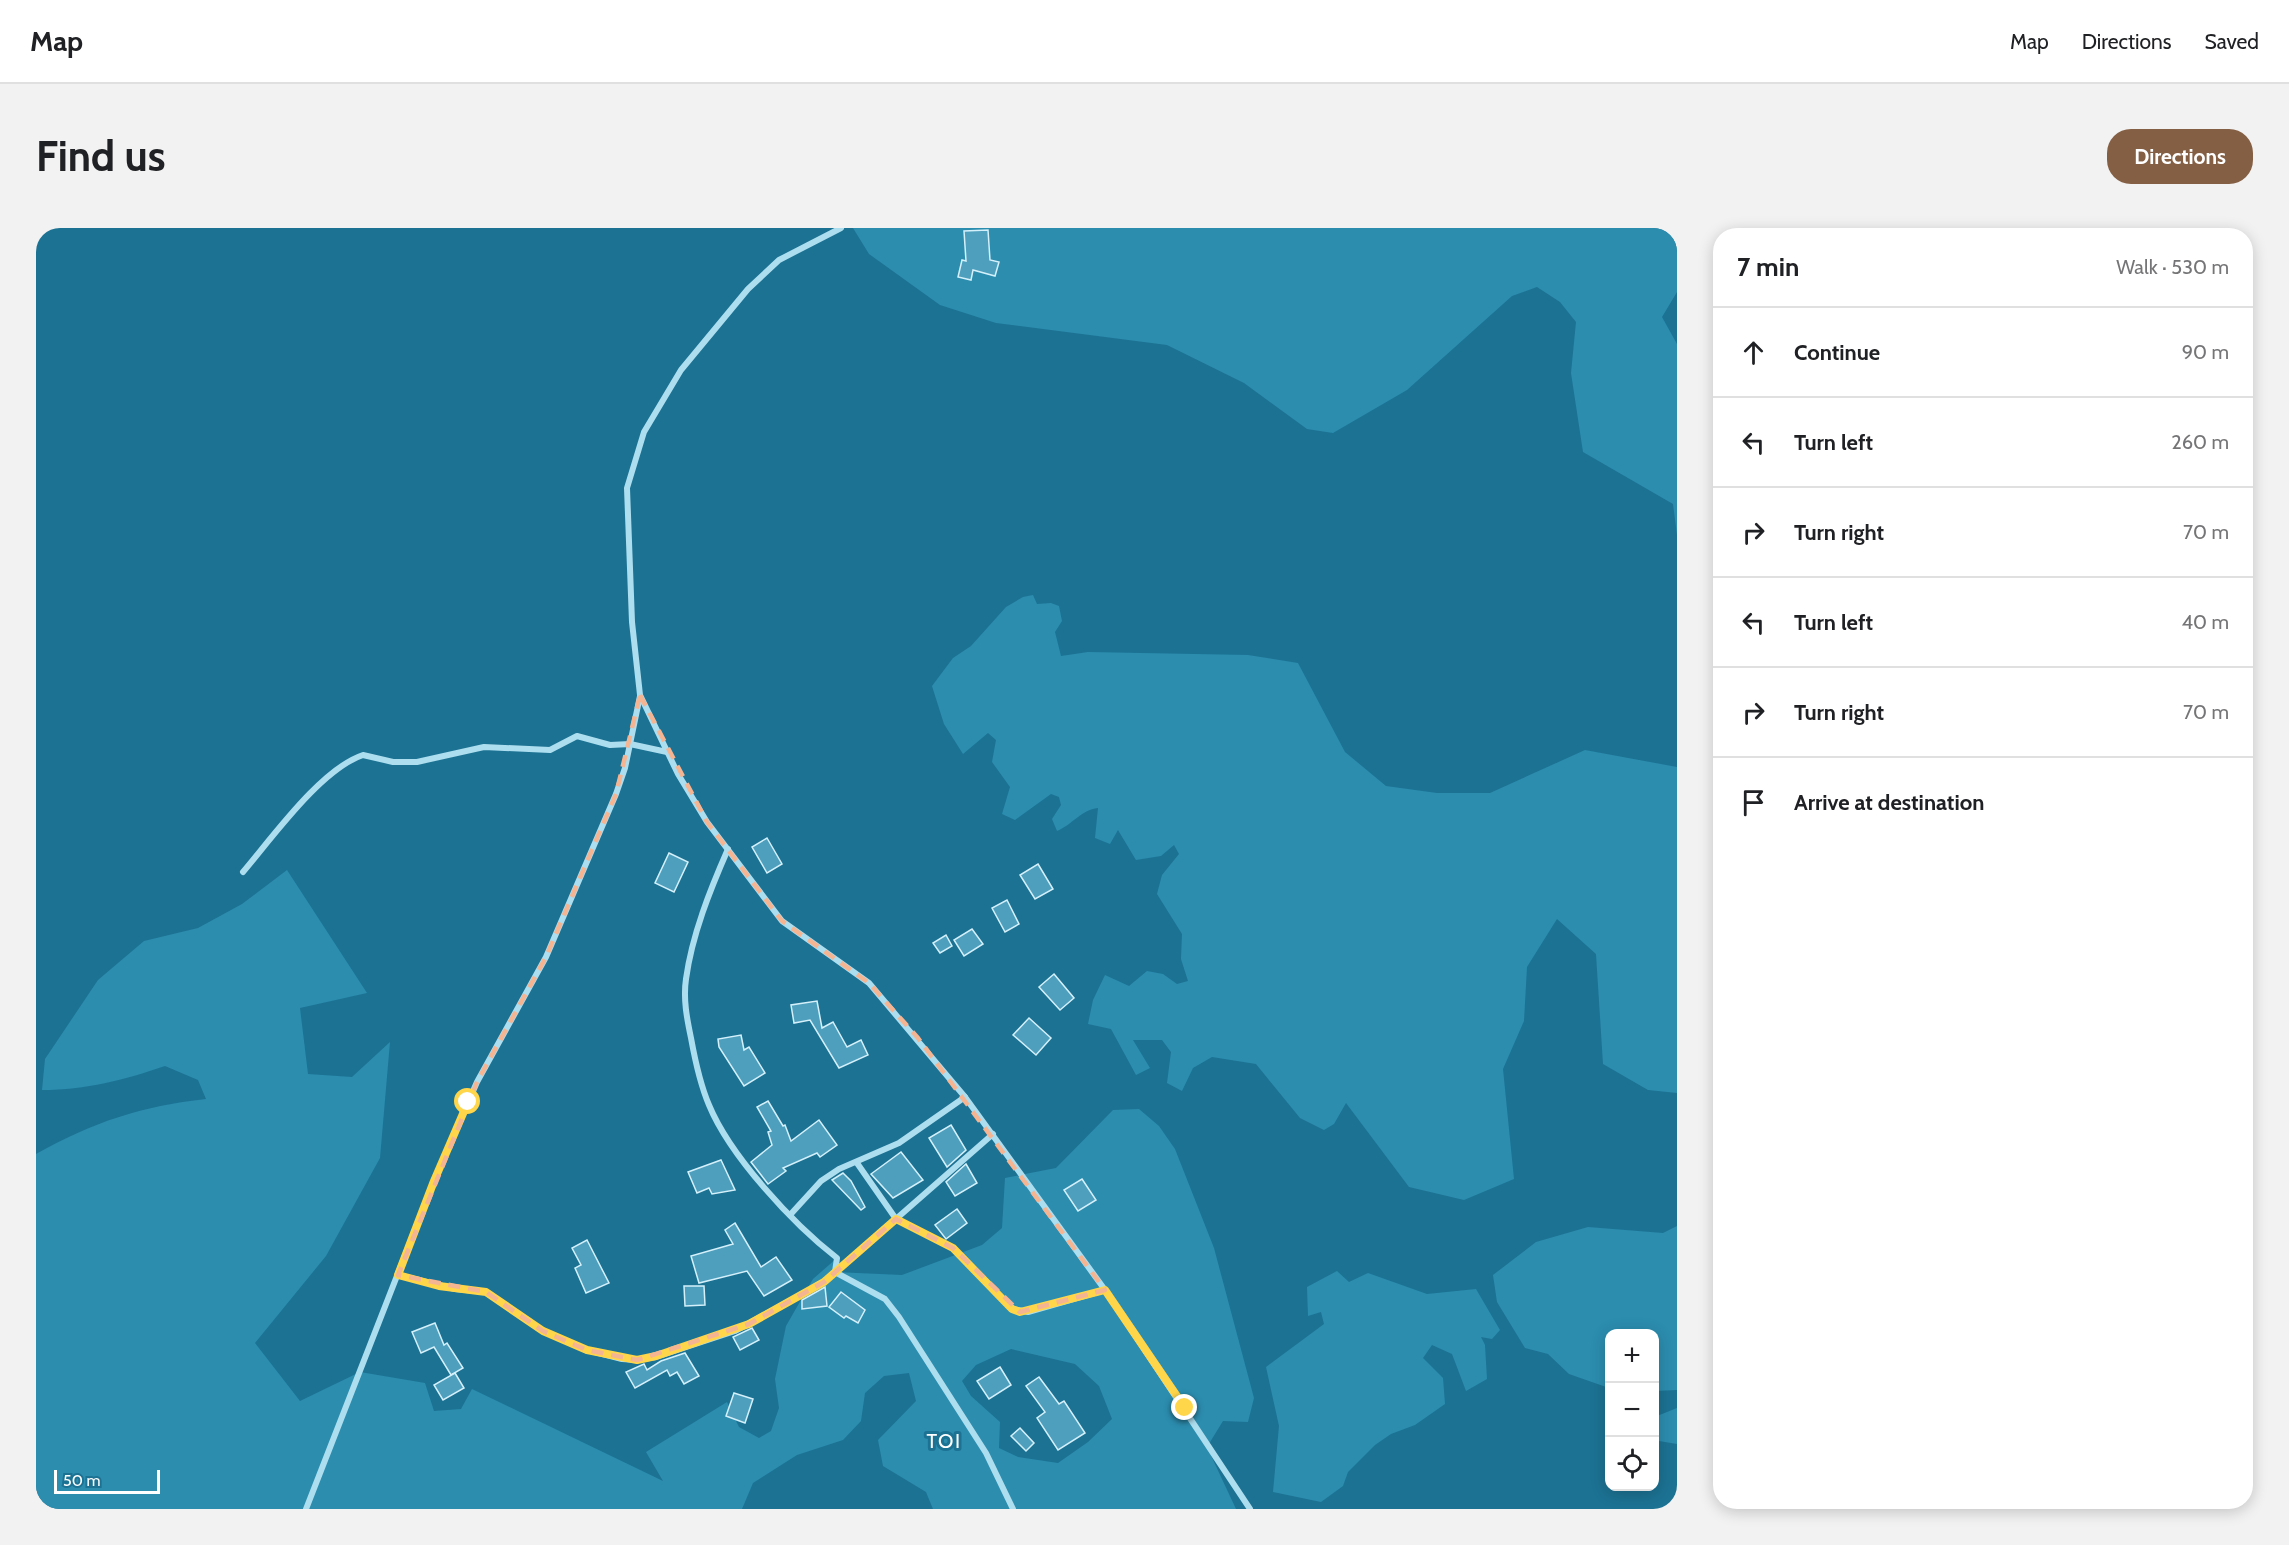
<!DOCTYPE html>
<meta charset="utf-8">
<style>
body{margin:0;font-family:Cabin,sans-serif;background:#f2f2f2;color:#202124}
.controls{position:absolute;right:18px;bottom:18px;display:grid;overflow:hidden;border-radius:12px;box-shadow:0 3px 15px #0003}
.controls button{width:54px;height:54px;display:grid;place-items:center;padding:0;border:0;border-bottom:2px solid #e0e0e0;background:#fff;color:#202124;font:30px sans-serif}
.scale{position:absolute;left:18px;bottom:15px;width:106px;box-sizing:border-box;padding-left:6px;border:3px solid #fff;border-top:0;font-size:16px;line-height:21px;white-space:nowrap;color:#fff;-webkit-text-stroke:4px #1c7293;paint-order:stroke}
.stop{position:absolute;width:18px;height:18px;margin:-14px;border:4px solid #ffd54a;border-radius:50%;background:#fff}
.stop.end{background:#ffd54a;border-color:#fff;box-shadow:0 2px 6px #0008}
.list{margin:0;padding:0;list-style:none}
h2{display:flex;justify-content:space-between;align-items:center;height:78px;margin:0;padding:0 24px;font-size:26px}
h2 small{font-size:20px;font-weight:400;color:#757577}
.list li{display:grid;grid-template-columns:39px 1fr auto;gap:18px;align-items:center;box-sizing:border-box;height:90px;padding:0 24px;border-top:2px solid #e0e0e0}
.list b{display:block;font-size:22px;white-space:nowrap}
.list em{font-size:20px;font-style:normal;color:#757577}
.icon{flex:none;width:33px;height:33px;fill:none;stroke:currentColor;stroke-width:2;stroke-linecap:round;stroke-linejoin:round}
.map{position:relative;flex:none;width:1641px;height:1281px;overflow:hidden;border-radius:24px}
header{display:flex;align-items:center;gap:36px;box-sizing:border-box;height:84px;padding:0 30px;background:#fff;border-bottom:2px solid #e0e0e0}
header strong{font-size:28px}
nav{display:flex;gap:33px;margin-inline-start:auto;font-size:21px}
.intro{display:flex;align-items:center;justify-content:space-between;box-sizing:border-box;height:144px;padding:0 36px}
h1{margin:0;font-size:42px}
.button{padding:15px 27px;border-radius:24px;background:#845f44;color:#fff;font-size:21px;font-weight:700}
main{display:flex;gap:36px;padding:0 36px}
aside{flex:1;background:#fff;border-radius:24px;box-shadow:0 3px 15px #0003}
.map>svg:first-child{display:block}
</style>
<header>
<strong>Map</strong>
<nav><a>Map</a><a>Directions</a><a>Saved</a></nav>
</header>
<div class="intro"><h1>Find us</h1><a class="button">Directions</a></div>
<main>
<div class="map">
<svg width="1641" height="1281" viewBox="0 0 1641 1281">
<rect width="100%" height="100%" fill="#1c7293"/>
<!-- green -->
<g fill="#2c8daf" fill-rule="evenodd">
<path d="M817,0h824v64l-15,25 15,27v191l-4,-31 -90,-52 -12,-79 5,-51 -16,-20 -23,-15 -25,9 -105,94 -74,43 -26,-4 -63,-46 -77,-38 -171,-22 -56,-18 -71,-51z"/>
<path d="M997,367l4,9 14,-1 8,3 3,15 -7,11 6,24 27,-4 160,3 50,8 47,89 41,34 51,7h53l95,-43 92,17v326l-29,-3 -45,-26 -7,-110 -39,-35 -30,48 -3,54 -21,48 11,110 -50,21 -55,-13 -63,-84 -12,21 -10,6 -24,-12 -44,-54 -44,-7 -19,11 -11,23 -15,-8 4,-31 -9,-12h-29l17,28 -14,7 -25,-46 -23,-5 5,-24 12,-25 24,11 18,-15 16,3 14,10 11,-3 -7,-22 1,-25 -25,-40 5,-19 17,-21 -5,-9 -13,11 -25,4 -18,-30 -8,14 -15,-6 3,-30c-17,2 -26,17 -41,23l-5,-12 9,-14 -2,-8 -8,-3 -36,26 -13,-6 8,-27 -18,-25 4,-22 -8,-7 -25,21 -19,-30 -12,-38 21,-28 18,-12 35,-39 17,-10z"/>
<path d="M251,642l80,123 -67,15 8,66 44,3 38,-35 -10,116 -54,98 -71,87 45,58 60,-29 65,11 9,28 27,-2 11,-20 191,92 -17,-29 81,-50 12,25 20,11 12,-7 8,-23 -4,-29 11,-53 27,-47 24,-21 -2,14 67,3 80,-30 20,-17 3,-50 51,-10 57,-58 26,-1 20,17 16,23 39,99 40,150 -6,24 -25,-1 -16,26 29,62h-303l-7,-17 -43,-26 -5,-26 38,-39 -7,-28 -25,3 -19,17 -4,28 -18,19 -46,15 -44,28 -11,26h-706v-355c57,-32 106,-48 170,-55l-8,-19 -33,-14c-41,14 -79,24 -123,24l3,-31 53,-79 46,-39 54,-13 44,-24zM975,1121l64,15 24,22 13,33 -24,23 -30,21 -40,-6 -19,-9 1,-26 -29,-26 -9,-15 14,-16z"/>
<path d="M1641,998v164l-22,1 -1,-57h-44l-1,54 -40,-14 -21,-20 -23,-6 -28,-46 -4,-27 43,-33 52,-15 75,6z"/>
<path d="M1301,1043l12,11 19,-9 59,21 49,-5 24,41 -8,9 -11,-2 4,8 2,34 -21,12 -14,-37 -20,-9 -9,13 20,20 2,26 -30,21 -24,9 -16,11 -27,27 -5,14 -22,16 -48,-10 6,-66 -13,-59 58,-43 -3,-12 -13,4 -1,-29z"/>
<path d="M1641,1180v36l-18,-3 -2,-25z"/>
</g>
<!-- building -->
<g fill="#4d9fbd" stroke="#d4f0fa" stroke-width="1.5">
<path d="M952,2l2,30 9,2 -4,14 -22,-6 -2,10 -13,-3 4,-17 4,1 -2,-30z"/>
<path d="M731,610l15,26 -15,9 -15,-26z"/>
<path d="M633,625l19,9 -14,30 -19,-9z"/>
<path d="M1002,636l15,25 -18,10 -15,-24z"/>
<path d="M971,672l12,24 -14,8 -13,-24z"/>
<path d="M936,701l11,15 -19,12 -10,-16z"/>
<path d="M910,707l6,11 -12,7 -7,-10z"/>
<path d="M1018,746l20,24 -14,12 -21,-23z"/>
<path d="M781,773l5,27 11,-6 14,25 14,-7 7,15 -29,13 -29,-48 -16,3 -3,-18z"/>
<path d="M993,790l22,20 -15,17 -23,-20z"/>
<path d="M705,807l3,15 5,-3 16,26 -21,13 -25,-39 -1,-8z"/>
<path d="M732,873l15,25 2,-1 6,16 28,-21 18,25 -17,12 -3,-4 -34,15 3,3 -18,13 -17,-22 21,-17 -4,-13 3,-1 -14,-24z"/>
<path d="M915,897l15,25 -19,17 -18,-29z"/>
<path d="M865,924l22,28 -30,18 -22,-24z"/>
<path d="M685,932l14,30 -23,4 -3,-6 -12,5 -9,-21z"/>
<path d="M930,936l11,19 -22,13 -9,-14z"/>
<path d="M807,945l8,8 14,26 -4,3 -29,-30z"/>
<path d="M1046,951l14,21 -18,11 -14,-21z"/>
<path d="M921,981l10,14 -21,16 -11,-14z"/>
<path d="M699,995l26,44 15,-10 16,23 -28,16 -17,-25 -48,12 -8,-27 42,-12 -8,-14z"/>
<path d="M551,1012l22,43 -23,10 -11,-25 6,-3 -9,-17z"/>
<path d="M648,1058h20l1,19 -20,1z"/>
<path d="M789,1059l2,19 -25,3v-9z"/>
<path d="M805,1064l24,18 -7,13 -12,-7 -2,2 -15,-11z"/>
<path d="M399,1095l9,22 3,-2 16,25 -12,7 -17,-28 -13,6 -9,-21z"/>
<path d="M716,1100l7,12 -19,10 -7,-13z"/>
<path d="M649,1125l14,23 -15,8 -7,-12 -7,4 -3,-6 -32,18 -9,-16 18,-8 3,6 14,-9z"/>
<path d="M964,1139l11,18 -22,14 -12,-18z"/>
<path d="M419,1145l9,15 -21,12 -9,-15z"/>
<path d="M1003,1149l20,27 5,-3 21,32 -27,17 -21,-32 8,-6 -19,-26z"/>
<path d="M698,1165l19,6 -8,24 -19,-7z"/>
<path d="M984,1200l14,15 -8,8 -15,-15z"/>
</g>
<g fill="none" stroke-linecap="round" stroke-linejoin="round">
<!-- street -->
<g stroke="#addeef" stroke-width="6">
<path d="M805,0l-62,32 -31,29 -67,81 -37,62 -17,56 5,134 8,73 38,79 29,48 75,99 87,62 96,114 140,193 145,219"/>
<path d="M692,621c-18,41 -36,86 -42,130 -3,20 1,40 5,59 4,22 9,46 18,67 21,51 84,119 128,153l-2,14 50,27 14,18 87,136 27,56"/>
<path d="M207,644c29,-34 78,-103 120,-117l30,7h24l67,-15 66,3 27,-14 33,9 20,-1 37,8"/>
<path d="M821,935l39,56 57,29 60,61 15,3 77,-22"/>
<path d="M754,987l31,-34 18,-12 60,-26 66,-46"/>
<path d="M362,1047l57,14 31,3 57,39 44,19 35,9 15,1 19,-3 79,-26 89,-49 169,-148"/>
<path d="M270,1281l128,-328 43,-99 69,-125 70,-163 9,-26 15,-72"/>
</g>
</g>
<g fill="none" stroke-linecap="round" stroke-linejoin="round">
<!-- route -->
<path stroke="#ffd54a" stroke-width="8" d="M432,874l-34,79 -36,94 41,11 47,6 57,39 44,19 50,10 19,-4 93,-32 75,-42 72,-63 57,29 59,61 8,3 85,-22 80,118"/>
</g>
<!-- marked area -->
<path fill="none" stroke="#f5b492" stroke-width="4.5" stroke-dasharray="12 8" stroke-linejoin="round" d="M604,467l67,127 75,99 87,62 49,55 187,252 -85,22 -67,-64 -57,-29 -72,63 -75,42 -112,36 -50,-10 -44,-19 -57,-39 -88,-17 79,-193 69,-125 70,-163z"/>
<g text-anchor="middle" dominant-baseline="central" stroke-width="6" stroke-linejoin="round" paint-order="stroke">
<!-- quarter labels -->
<g font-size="20" letter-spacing="1.5" fill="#fff" stroke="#1c7293">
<text x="908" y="1213">TOI</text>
</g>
</g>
</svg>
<div class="controls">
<button>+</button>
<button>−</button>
<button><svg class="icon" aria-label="locate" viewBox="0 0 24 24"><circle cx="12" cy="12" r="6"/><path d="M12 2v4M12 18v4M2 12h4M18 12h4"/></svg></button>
</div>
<div class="scale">50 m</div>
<div class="stop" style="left:432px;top:874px"></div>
<div class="stop end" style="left:1149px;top:1180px"></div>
</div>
<aside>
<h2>7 min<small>Walk · 530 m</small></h2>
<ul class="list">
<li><svg class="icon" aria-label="ahead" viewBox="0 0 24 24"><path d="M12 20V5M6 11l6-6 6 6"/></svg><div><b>Continue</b></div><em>90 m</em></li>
<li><svg class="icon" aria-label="left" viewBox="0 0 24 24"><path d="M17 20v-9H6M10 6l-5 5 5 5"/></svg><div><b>Turn left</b></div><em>260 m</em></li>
<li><svg class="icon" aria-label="right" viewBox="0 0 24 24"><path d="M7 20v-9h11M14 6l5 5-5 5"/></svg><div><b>Turn right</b></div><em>70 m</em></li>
<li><svg class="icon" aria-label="left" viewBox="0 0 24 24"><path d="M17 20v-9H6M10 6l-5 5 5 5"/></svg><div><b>Turn left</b></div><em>40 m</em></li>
<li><svg class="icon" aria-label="right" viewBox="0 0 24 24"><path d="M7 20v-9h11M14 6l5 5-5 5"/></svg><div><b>Turn right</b></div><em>70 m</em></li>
<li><svg class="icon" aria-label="arrive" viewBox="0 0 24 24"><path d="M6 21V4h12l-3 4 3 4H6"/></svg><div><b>Arrive at destination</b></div></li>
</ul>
</aside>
</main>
